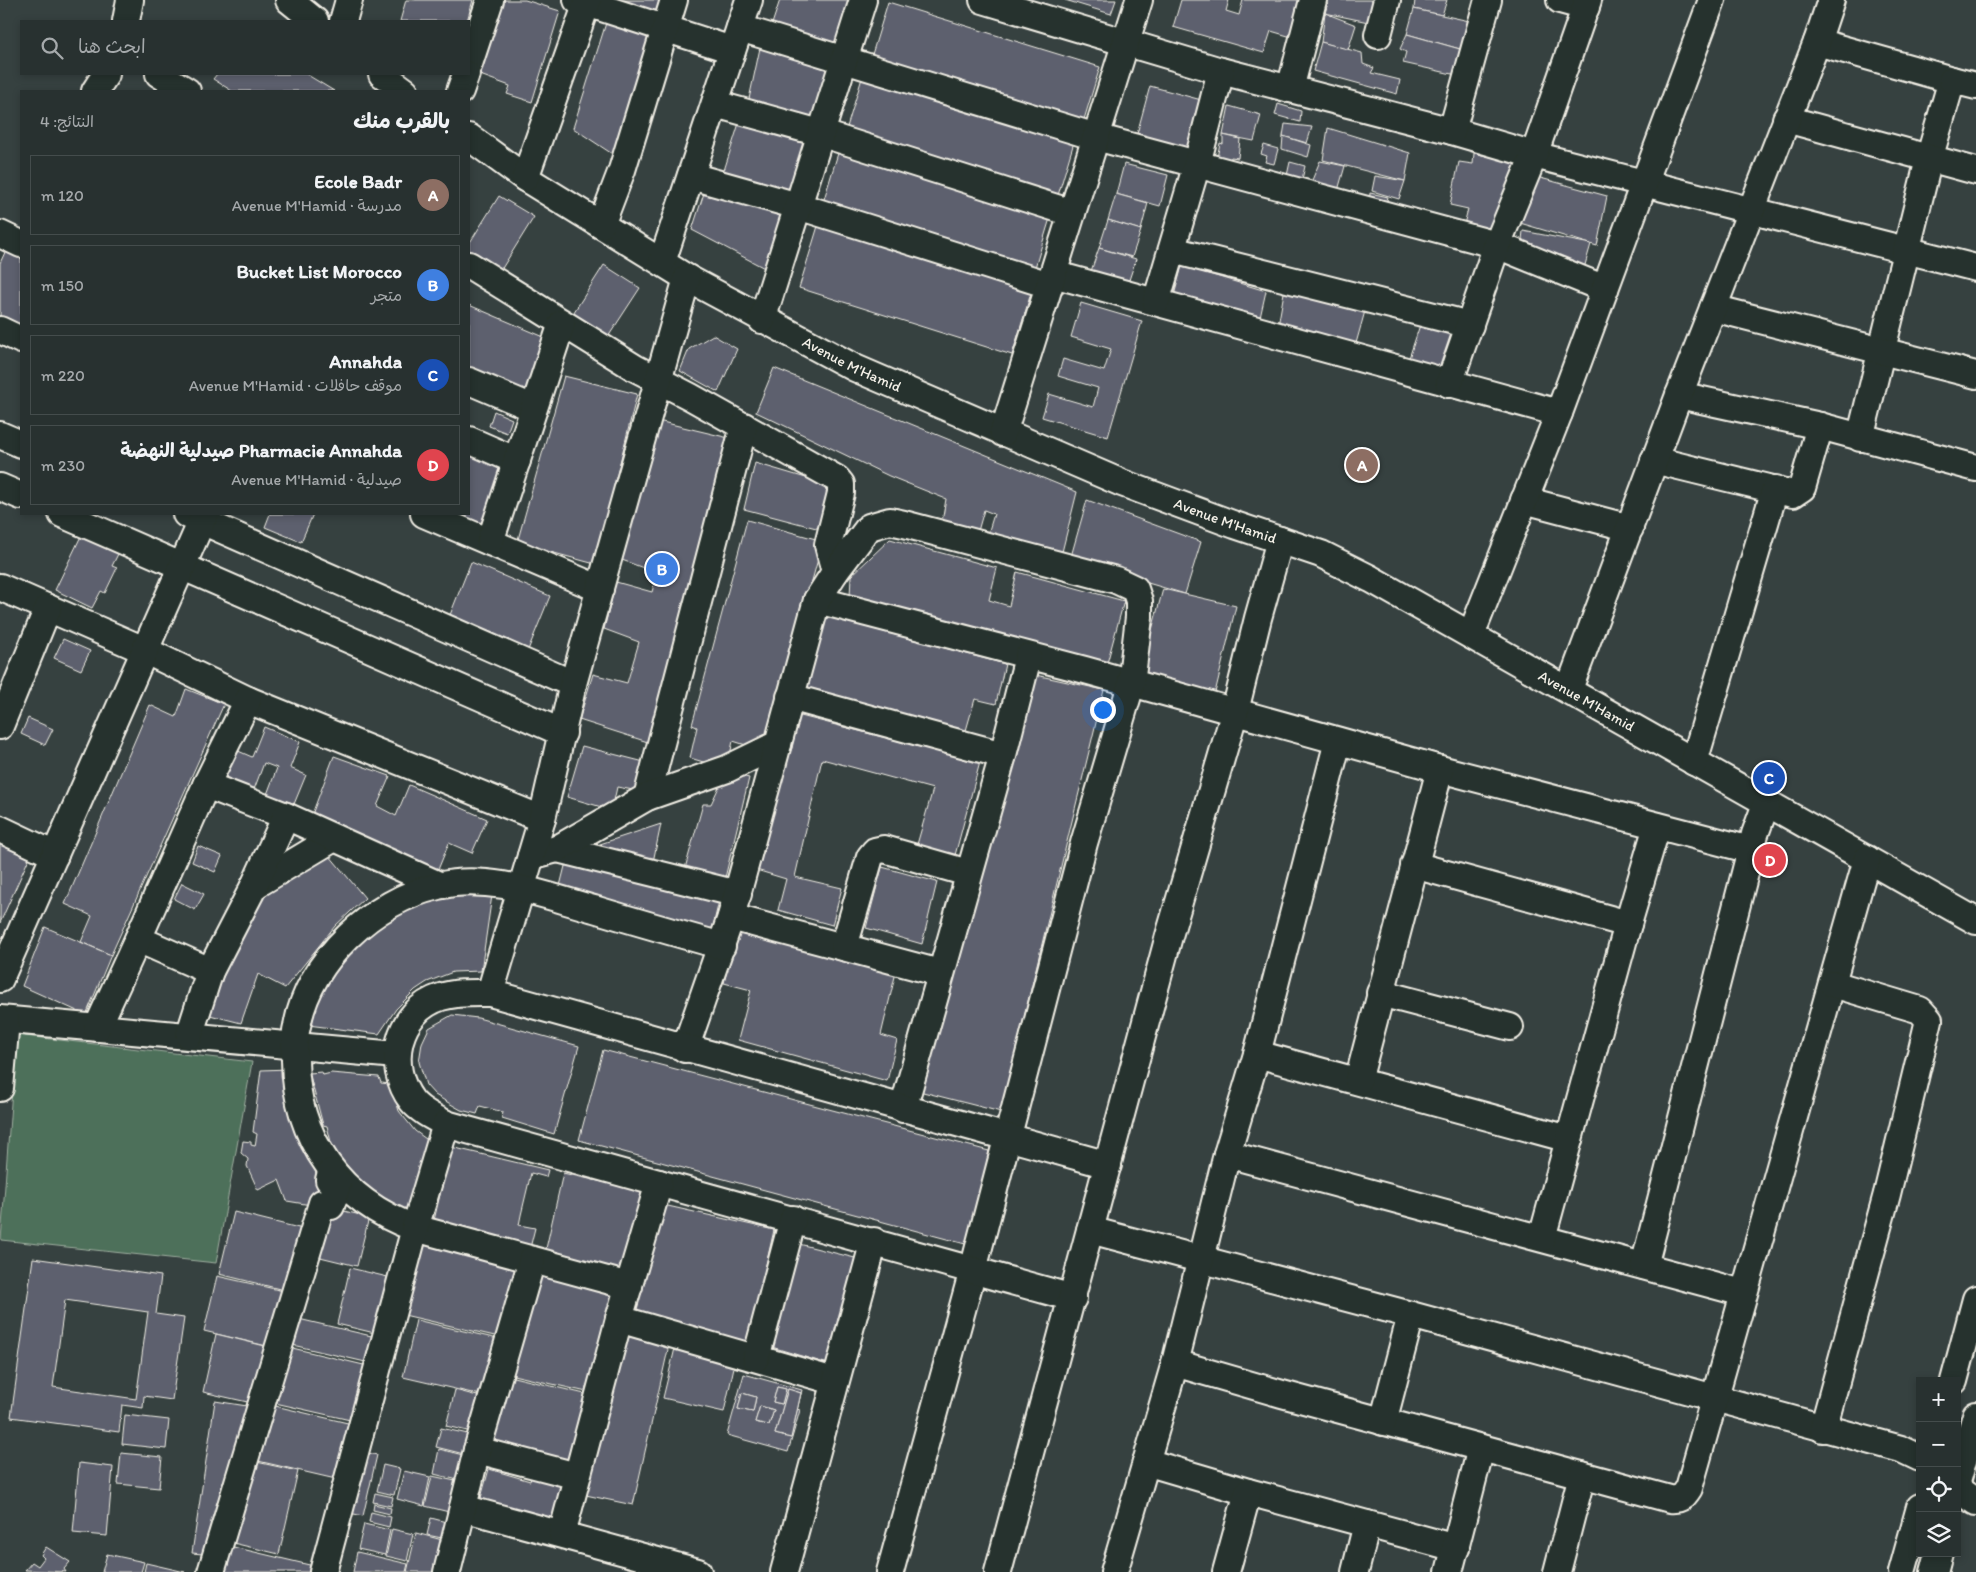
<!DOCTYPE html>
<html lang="ar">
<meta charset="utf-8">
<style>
body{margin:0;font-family:Itim,"Playpen Sans Arabic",sans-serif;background:#303938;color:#f1f3f6;direction:rtl}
.controls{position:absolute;right:15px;bottom:15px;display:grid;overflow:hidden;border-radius:0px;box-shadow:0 2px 8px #0003}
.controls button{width:45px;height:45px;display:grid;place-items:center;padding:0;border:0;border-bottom:1px solid #444c4c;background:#283130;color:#f1f3f6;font:25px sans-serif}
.you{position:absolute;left:1102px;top:709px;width:18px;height:18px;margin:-12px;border:4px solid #fff;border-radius:50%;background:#1a73e8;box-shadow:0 0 0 8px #1a73e833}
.badge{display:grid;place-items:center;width:32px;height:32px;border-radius:50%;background:#ff9aa2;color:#fff;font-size:16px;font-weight:700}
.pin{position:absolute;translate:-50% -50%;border:2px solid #fff;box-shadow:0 1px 5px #0006}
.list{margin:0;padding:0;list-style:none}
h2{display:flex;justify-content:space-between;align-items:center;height:65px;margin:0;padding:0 20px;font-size:21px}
h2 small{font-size:16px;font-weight:400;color:#a5a9ab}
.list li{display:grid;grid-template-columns:32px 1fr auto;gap:15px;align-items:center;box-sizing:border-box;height:80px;margin:0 10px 10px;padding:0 10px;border:1px solid #444c4c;border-radius:0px}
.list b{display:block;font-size:19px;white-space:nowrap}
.list p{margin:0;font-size:16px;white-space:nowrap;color:#a5a9ab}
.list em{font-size:16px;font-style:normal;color:#a5a9ab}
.icon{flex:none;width:28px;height:28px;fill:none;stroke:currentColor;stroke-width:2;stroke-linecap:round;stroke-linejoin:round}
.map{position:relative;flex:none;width:1976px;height:1572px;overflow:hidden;direction:ltr}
.search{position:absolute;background:#283130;box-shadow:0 2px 8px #0003;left:20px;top:20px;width:450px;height:55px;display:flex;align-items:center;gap:12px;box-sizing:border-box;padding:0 18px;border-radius:0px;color:#a5a9ab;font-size:19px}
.panel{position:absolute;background:#283130;box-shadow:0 2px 8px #0003;left:20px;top:90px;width:450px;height:425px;border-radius:0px;direction:rtl}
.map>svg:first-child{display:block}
</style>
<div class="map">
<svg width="1976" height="1572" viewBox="0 0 1976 1572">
<rect width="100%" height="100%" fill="#364140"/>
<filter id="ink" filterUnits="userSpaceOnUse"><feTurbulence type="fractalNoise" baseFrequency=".02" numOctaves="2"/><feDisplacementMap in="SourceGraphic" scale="10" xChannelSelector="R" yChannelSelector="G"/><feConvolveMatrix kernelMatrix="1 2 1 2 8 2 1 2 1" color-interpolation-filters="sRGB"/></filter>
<g filter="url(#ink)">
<!-- green -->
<path fill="#4d6f5a" stroke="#a0b0a1" d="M16,1035l236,27 -36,201 -215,-23z"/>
<!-- building -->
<g fill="#5d616e" stroke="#f4f1e8" fill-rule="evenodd">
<path d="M406,0h67l-6,21h-67z"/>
<path d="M496,0h29l35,11 -28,91 -25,-8 3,-8 -38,-14z"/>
<path d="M623,0h54l-6,21 -49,-16z"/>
<path d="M780,0h88l-18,58 -81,-25z"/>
<path d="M1065,0h51l-5,14z"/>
<path d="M1181,0h48l-3,11 13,4 4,-15h63l-11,38 -24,-7 -7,22 -91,-26z"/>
<path d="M1329,0h51l3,25 -58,-12z"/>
<path d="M1415,0h32l-5,15 -28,-6z"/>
<path d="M888,2l212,65 -18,59 -212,-65z"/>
<path d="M1414,9l60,13 -7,29 -60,-17z"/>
<path d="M1325,13l31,12 -8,25 -27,-8z"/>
<path d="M606,23l56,17 -39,121 -50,-33z"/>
<path d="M1407,34l60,17 -6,25 -58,-13 3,-11 -6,-3z"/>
<path d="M1321,42l41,11 1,11 11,4 -3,5 29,7 -3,14 -84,-23z"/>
<path d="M760,48l82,26 -19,54 -77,-15z"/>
<path d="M217,74h89l28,17h-102l-19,-12z"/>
<path d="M862,78l212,64 -18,60 -212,-65z"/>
<path d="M1150,86l55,15 -15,56 -55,-16z"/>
<path d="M1278,104l23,7 -1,11 -25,-7z"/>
<path d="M1229,106l32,9 -7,26 -31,-6z"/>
<path d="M740,120l80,26 -19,60 -80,-26z"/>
<path d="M1285,124l27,3 -5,16 -24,-7z"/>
<path d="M1328,128l82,25 -5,28 -82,-21z"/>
<path d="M1223,135l17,4 -2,19 -7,-1 -3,10 -12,-4 4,-20 3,1z"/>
<path d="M1283,136l28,9 -3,12 -26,-8z"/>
<path d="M1264,145l14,4 -4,15 -9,-2 2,-6 -6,-2z"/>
<path d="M839,150l212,65 -18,59 -212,-65z"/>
<path d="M1474,153l42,10 -16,75 -37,-10 5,-19 -18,-4 9,-43 14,2z"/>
<path d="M1320,161l25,5 -8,28 -27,-9z"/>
<path d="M1290,162l15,4 -4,18 -15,-4z"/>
<path d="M1124,164l44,11 -8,31 -44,-12z"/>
<path d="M1375,176l30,5 -6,18 -27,-8z"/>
<path d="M1533,176l74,20 -10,50 -77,-23z"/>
<path d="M705,190l86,25 -17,58 -82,-43z"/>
<path d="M1370,193l18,4 -3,10 -16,-4z"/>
<path d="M1116,194l32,9 -7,27 -33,-10z"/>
<path d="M499,196l35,21 -33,53 -32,-20v-6z"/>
<path d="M1108,220l33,10 -9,27 -33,-9z"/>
<path d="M818,226l213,67 -19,62 -213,-67z"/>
<path d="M1523,231l68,13 -10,35 -60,-30z"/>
<path d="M7,248l14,6v72l-21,-10v-53z"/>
<path d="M1099,248l37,11 -10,30 -37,-12z"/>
<path d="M604,265l36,23 -32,49 -36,-22z"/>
<path d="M1182,266l84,25 -7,31 -86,-23z"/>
<path d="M1285,287l80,24 -10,36 -77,-21z"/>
<path d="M1081,303l61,18 -34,116 -66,-20 7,-23 44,13 5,-19 -40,-12 5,-17 41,12 7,-22 -40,-12z"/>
<path d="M469,305l89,38 -25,59 -64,-28z"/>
<path d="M1420,325l42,9 -14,38 -40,-11z"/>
<path d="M713,335l24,14 -19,43 -38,-21 9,-22z"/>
<path d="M774,368l303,124 -17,68 -73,-23 7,-23 -10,-4 -8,28 -35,-10 5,-29 -57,-23 -133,-64z"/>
<path d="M564,376l73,18 -42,170 -78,-21z"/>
<path d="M494,411l18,8 -5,14 -18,-7z"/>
<path d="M658,421l71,17 -75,306 -75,-24 14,-46 34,9 12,-41 -35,-13 12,-47 36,10 5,-19 -35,-13z"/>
<path d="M469,450l50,22 -25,63 -47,-21h22z"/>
<path d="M755,463l75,22 -10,44 -76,-20z"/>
<path d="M1087,500l114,42 -16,52 -115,-34z"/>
<path d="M270,514h43l-12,28 -36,-15z"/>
<path d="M747,520l76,21 -58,210 -32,-10 -6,28 -37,-11 7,-31 -5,-2z"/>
<path d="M82,534l37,18 -7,14 5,2 -12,25 -4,-2 -9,17 -37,-18z"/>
<path d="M890,539l107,29 -8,32 20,6 8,-34 107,29 -18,66 -256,-70 1,-21z"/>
<path d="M471,562l79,34 -22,54 -78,-35z"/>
<path d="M1163,589l73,17 -22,91 -74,-22z"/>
<path d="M820,615l185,49 -9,40 -21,-5 -10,35 -165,-45z"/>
<path d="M63,639l27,12 -9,19 -27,-12z"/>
<path d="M1031,674l73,16 -103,422 -82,-21z"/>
<path d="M186,689l38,15 -113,251 -30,-13 11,-26 -27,-12 85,-199 26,12z"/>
<path d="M793,714l187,48 -26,97 -38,-11 17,-59 -111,-30 -27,118 47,11 -10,37 -54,-15 8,-31 -33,-10z"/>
<path d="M28,718l25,11 -8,16 -24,-11z"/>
<path d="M264,727l36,15 -10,26 16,7 -14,34 -26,-12 11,-29 -13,-5 -12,32 -35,-17 12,-31 23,10z"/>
<path d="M582,746l70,18 -8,28 -27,-5 -5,23 -45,-13z"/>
<path d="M334,756l56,20 -13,30 19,10 13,-31 78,34 -15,34 -23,-10 -12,29 -126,-55z"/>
<path d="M726,772l23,6 -25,104 -40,-10 19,-68h8z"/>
<path d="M661,824l-8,38 -56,-17z"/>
<path d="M0,843l30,13 -30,67z"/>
<path d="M198,846l24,10 -7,16 -23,-10z"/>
<path d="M324,849l41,49 -30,28 -50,62 -27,-14 -17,49 -39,-10 58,-112 14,-15z"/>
<path d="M579,859l141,38 -8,33 -153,-40 6,-24z"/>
<path d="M882,867l55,15 -15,62 -56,-16z"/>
<path d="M182,883l22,11 -9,16 -21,-11z"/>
<path d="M478,894l14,1 -11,76 -28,1 -26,10 -12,8 -19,19 -17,25 -71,-9 16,-44 46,-53 55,-29z"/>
<path d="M45,927l66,28 -25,60 -64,-29z"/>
<path d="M737,928l159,44 -15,63 16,5 -10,41 -149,-41 13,-50 -27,-7z"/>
<path d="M452,1015l26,3 101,28 -25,88 -52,-16 1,-6 -23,-6 -3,8 -16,-4 -26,-15 -9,-10 -7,-23 3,-19 7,-15z"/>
<path d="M603,1050l386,101 -20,94 -390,-105z"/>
<path d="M289,1069l43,125 -21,11 -24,-4 -8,-21 -21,10 -11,-24 1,-7 -7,-6 2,-12 8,1v3l4,1 2,-12 -4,-2 8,-62z"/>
<path d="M322,1072l1,3 8,-2 48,4 2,6 10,1 8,27 16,20 22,16 -26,72 -58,-41 -6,-13 -4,-1 -12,-22 -4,-16 -4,-1 -13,-49 -1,-3z"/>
<path d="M451,1147l97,23 -2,7 -15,-4 -10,42 -2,10 16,3 -6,24 -97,-23z"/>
<path d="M563,1173l79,18 -21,89 -78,-18z"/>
<path d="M659,1204l115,26 -27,118 -115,-27z"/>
<path d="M323,1206l46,11 -12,49 -45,-11z"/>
<path d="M234,1212l73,18 -15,62 -73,-18z"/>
<path d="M421,1242l95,22 -17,73 -95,-22z"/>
<path d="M795,1243l60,15 -27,106 -63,-19z"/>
<path d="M33,1258l128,18 -5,38 28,4 -12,82 -28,-4 -1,12 -21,-3 -3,27 -108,-15zM65,1300l83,12 -12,87 -83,-12z"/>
<path d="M350,1268l46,11 -13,56 -46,-11z"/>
<path d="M532,1272l82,19 -23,102 -82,-19z"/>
<path d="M217,1276l71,16 -13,56 -71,-17z"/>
<path d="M290,1317l90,21 -6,26 -90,-21z"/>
<path d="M416,1320l82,19 -13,57 -82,-19z"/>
<path d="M618,1333l51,12 -36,160 -52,-11z"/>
<path d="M216,1334l49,12 -13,57 -49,-11z"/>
<path d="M676,1344l60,14 -12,54 -61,-14z"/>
<path d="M284,1346l88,21 -13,55 -88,-20z"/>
<path d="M744,1374l58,16 -5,19 3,1 -12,42 -61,-17zM777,1387l9,2 -4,15 -9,-2zM788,1389l13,4 -10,45 -16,-4zM742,1393l14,4 -3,15 -15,-3zM760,1406l14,4 -5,15 -14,-3z"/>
<path d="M505,1375l84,20 -16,73 -85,-20z"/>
<path d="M777,1387l9,2 -4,15 -9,-2z"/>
<path d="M788,1389l13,4 -10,45 -16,-4z"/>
<path d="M455,1390l30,8 -9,35 -30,-7z"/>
<path d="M742,1393l14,4 -3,15 -15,-3z"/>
<path d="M215,1401l32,5 -34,149 -21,-2z"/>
<path d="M271,1405l81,19 -12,56 -82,-19z"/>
<path d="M760,1406l14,4 -5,15 -14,-3z"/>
<path d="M125,1415l44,5 -3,29 -44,-5z"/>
<path d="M441,1428l36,8 -5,20 -36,-9z"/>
<path d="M439,1449l28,7 -5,25 -28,-7z"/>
<path d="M359,1451l18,4 -14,61 -18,-4z"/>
<path d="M121,1453l41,4 -3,31 -41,-4z"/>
<path d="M252,1461l46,10 -19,83 -46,-11z"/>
<path d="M79,1463l34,4 -6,69 -34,-3z"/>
<path d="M383,1465l17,4 -6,26 -17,-4z"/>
<path d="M535,1466l33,9 -15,51 -74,-21 10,-36 41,12z"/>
<path d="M404,1471l26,6 -6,29 -27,-7z"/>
<path d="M432,1476l28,6 -7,31 -28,-7z"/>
<path d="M375,1493l18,4 -2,9 -18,-4z"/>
<path d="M374,1504l17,4 -1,6 -17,-4z"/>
<path d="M371,1512l20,5 -2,10 -20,-5z"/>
<path d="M431,1518l19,5 -3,16 -20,-4z"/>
<path d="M364,1524l26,6 -5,25 -27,-6z"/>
<path d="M392,1529l21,5 -6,27 -21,-5z"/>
<path d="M416,1533l30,8 -7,31h-32z"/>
<path d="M229,1546l89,21 -1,5h-94z"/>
<path d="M46,1547l24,15 -6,7 2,3 -41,-2 7,-8 6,4 6,-8 -3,-3z"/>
<path d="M357,1552l51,12 -2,8h-53z"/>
<path d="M107,1554l37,8 -3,10h-39z"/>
<path d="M146,1563l39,9h-41z"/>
</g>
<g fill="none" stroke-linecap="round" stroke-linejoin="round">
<defs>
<g id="minor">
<path d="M289,0l26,21"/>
<path d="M577,0l155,50"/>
<path d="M983,0l238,71 231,60 82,24 442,113"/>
<path d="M1560,0l26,7"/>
<path d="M126,21l4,-21"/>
<path d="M343,21l6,-21"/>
<path d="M740,28l356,109 401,108 108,44"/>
<path d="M1378,35l9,-35"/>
<path d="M1817,42l135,38 -23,79 -69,279"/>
<path d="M469,64l21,-64"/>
<path d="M159,74l28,17"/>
<path d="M382,74l23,17"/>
<path d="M1952,80l24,6"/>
<path d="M1290,89l23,-89"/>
<path d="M95,91l11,-17"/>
<path d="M460,91l6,-17"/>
<path d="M715,104l105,29 252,80"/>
<path d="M1786,119l190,52"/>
<path d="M1452,131l36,-131"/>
<path id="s1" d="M469,137l56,41 162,100 168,90 267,115 113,42 86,29 50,25 605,342"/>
<path d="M691,176l107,30 251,79"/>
<path d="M525,178l63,-178"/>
<path d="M601,225l21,-55 52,-170"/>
<path d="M0,234l21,10"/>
<path d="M1172,250l298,75"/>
<path d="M662,262l87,-262"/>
<path d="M469,265l166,103 56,29 146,82 4,5v9l-13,52 7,27"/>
<path d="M1053,274l506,139"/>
<path d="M1156,302l41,-138 24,-93"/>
<path d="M1713,308l263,67"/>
<path d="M762,320l101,-320"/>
<path d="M0,330l21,10"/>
<path d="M469,381l64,27"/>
<path d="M1449,384l48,-139 37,-90 54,-155"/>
<path d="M1679,395l141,31 156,42"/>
<path d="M1003,433l136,-433"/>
<path d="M0,435l21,9"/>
<path d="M469,440l48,21"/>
<path d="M1654,460l139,34 9,-6 18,-62"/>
<path d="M0,487l21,9"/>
<path d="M1524,500l106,28"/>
<path d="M62,514l501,219"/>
<path d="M186,514l387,170"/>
<path d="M424,514l176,75"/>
<path d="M490,542l72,-219"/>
<path d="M0,587l144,63 104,50 294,119"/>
<path d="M817,600l268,70 355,99 311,81"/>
<path d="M1471,635l88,-222 153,-413"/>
<path d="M1569,689l110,-294 138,-353 14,-42"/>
<path d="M790,697l213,58"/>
<path d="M0,726l48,-118"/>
<path d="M1694,762l81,-273"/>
<path d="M206,785l80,31"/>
<path d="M647,797l97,-371"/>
<path d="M0,829l55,26"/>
<path d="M557,849l181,45"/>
<path d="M531,856l26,-7 90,-52 80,-28 51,-25"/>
<path d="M1414,865l214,59"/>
<path d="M254,886l80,-48"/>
<path d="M731,917l209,56"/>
<path d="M844,947l26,-90 5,-6 9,-2 84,24"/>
<path d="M210,971l-72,-32 68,-154 42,-85"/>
<path d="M0,979l205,-465"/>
<path d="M490,993l52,-174 31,-135 114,-406"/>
<path d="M1380,993l130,34"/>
<path d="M0,1019l396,36"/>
<path d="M97,1028l41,-89"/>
<path d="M189,1036l21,-65 44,-85 32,-70 153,69"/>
<path d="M685,1049l46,-132 86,-317 18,-28 34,-45 21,-6 14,3 212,56 19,9 4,12v16l-8,68 -47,158 -111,427 -83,302"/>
<path d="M1257,1054l312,85"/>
<path d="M1358,1081l82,-312"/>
<path d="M0,1088l6,-68"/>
<path d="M903,1109l100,-354 25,-98"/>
<path d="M1227,1154l516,139"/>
<path d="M1090,1230l321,85 490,134 19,9"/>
<path d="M1542,1238l86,-314 29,-98"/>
<path d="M1644,1266l111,-432 11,-30"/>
<path d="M629,1286l-214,-58c-75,-27 -119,-89 -120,-168 0,-11 -1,-23 2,-34 13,-67 76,-125 141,-140 51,-13 108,10 156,23 43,13 85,25 128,37"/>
<path d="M1073,1298l-627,-174c-11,-6 -26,-13 -34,-23 -27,-35 -15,-90 29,-104 16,-5 33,-4 49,-4l618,172"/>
<path d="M619,1319l215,62"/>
<path d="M756,1358l37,-139"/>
<path d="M1175,1363l107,31 388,105c11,1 14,-3 19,-11l178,-629"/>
<path d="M1954,1381l22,-82"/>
<path d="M1383,1422l28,-107"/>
<path d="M1823,1429l64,-235 42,-174 -9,-10 -87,-26"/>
<path d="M477,1450l100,26"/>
<path d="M1146,1462l102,30 208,56"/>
<path d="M1957,1482l19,-67"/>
<path d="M1957,1489l19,13"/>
<path d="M463,1508l235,64"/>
<path d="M562,1534l57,-215 40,-136"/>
<path d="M211,1572l111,-369 9,3 7,-24 -9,-2 2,-8"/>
<path d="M323,1572l92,-344 31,-104"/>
<path d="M447,1572l30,-122 55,-190"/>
<path d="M784,1572l90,-331"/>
<path d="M998,1572l171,-636 66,-225 23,-93 22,-78"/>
<path d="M1114,1572l61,-209 52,-209 30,-100 81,-313"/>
<path d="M1226,1572l22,-80"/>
<path d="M1355,1572l12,-48"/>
<path d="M1449,1572l32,-124"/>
<path d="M1557,1572l25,-97"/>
<path d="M1902,1572l18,-65"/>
<path d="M1934,1572l5,-19"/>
</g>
</defs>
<!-- minor casing -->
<use href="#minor" stroke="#f4f1e8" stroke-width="30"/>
<!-- minor -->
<use href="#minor" stroke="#26332d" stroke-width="26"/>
</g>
</g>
<g text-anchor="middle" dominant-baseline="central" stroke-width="5" stroke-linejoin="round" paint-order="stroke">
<!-- street labels -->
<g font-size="15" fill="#f4f1e8" stroke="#26332d">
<text stroke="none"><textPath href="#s1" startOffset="446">Avenue M'Hamid</textPath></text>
<text stroke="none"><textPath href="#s1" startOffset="851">Avenue M'Hamid</textPath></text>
<text stroke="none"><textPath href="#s1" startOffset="1256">Avenue M'Hamid</textPath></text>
</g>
</g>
</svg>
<div class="controls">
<button>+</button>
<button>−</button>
<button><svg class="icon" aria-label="locate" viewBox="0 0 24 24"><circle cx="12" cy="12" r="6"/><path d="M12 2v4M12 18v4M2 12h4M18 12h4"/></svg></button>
<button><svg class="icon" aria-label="layers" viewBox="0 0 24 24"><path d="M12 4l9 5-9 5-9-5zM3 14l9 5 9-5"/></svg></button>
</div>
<div class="you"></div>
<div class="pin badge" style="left:1362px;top:465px;background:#8d6e63">A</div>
<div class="pin badge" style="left:662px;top:569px;background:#3f7fe0">B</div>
<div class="pin badge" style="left:1769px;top:778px;background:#1a4fb4">C</div>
<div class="pin badge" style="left:1770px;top:860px;background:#e0444e">D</div>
<div class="search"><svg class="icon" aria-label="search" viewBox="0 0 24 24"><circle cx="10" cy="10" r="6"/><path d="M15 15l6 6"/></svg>ابحث هنا</div>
<section class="panel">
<h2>بالقرب منك<small>النتائج: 4</small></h2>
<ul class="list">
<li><span class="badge" style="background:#8d6e63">A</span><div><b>Ecole Badr</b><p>مدرسة · Avenue M'Hamid</p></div><em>120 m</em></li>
<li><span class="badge" style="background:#3f7fe0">B</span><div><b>Bucket List Morocco</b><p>متجر</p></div><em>150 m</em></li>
<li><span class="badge" style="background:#1a4fb4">C</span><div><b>Annahda</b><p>موقف حافلات · Avenue M'Hamid</p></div><em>220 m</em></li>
<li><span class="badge" style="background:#e0444e">D</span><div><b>Pharmacie Annahda صيدلية النهضة</b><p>صيدلية · Avenue M'Hamid</p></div><em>230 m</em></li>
</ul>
</section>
</div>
